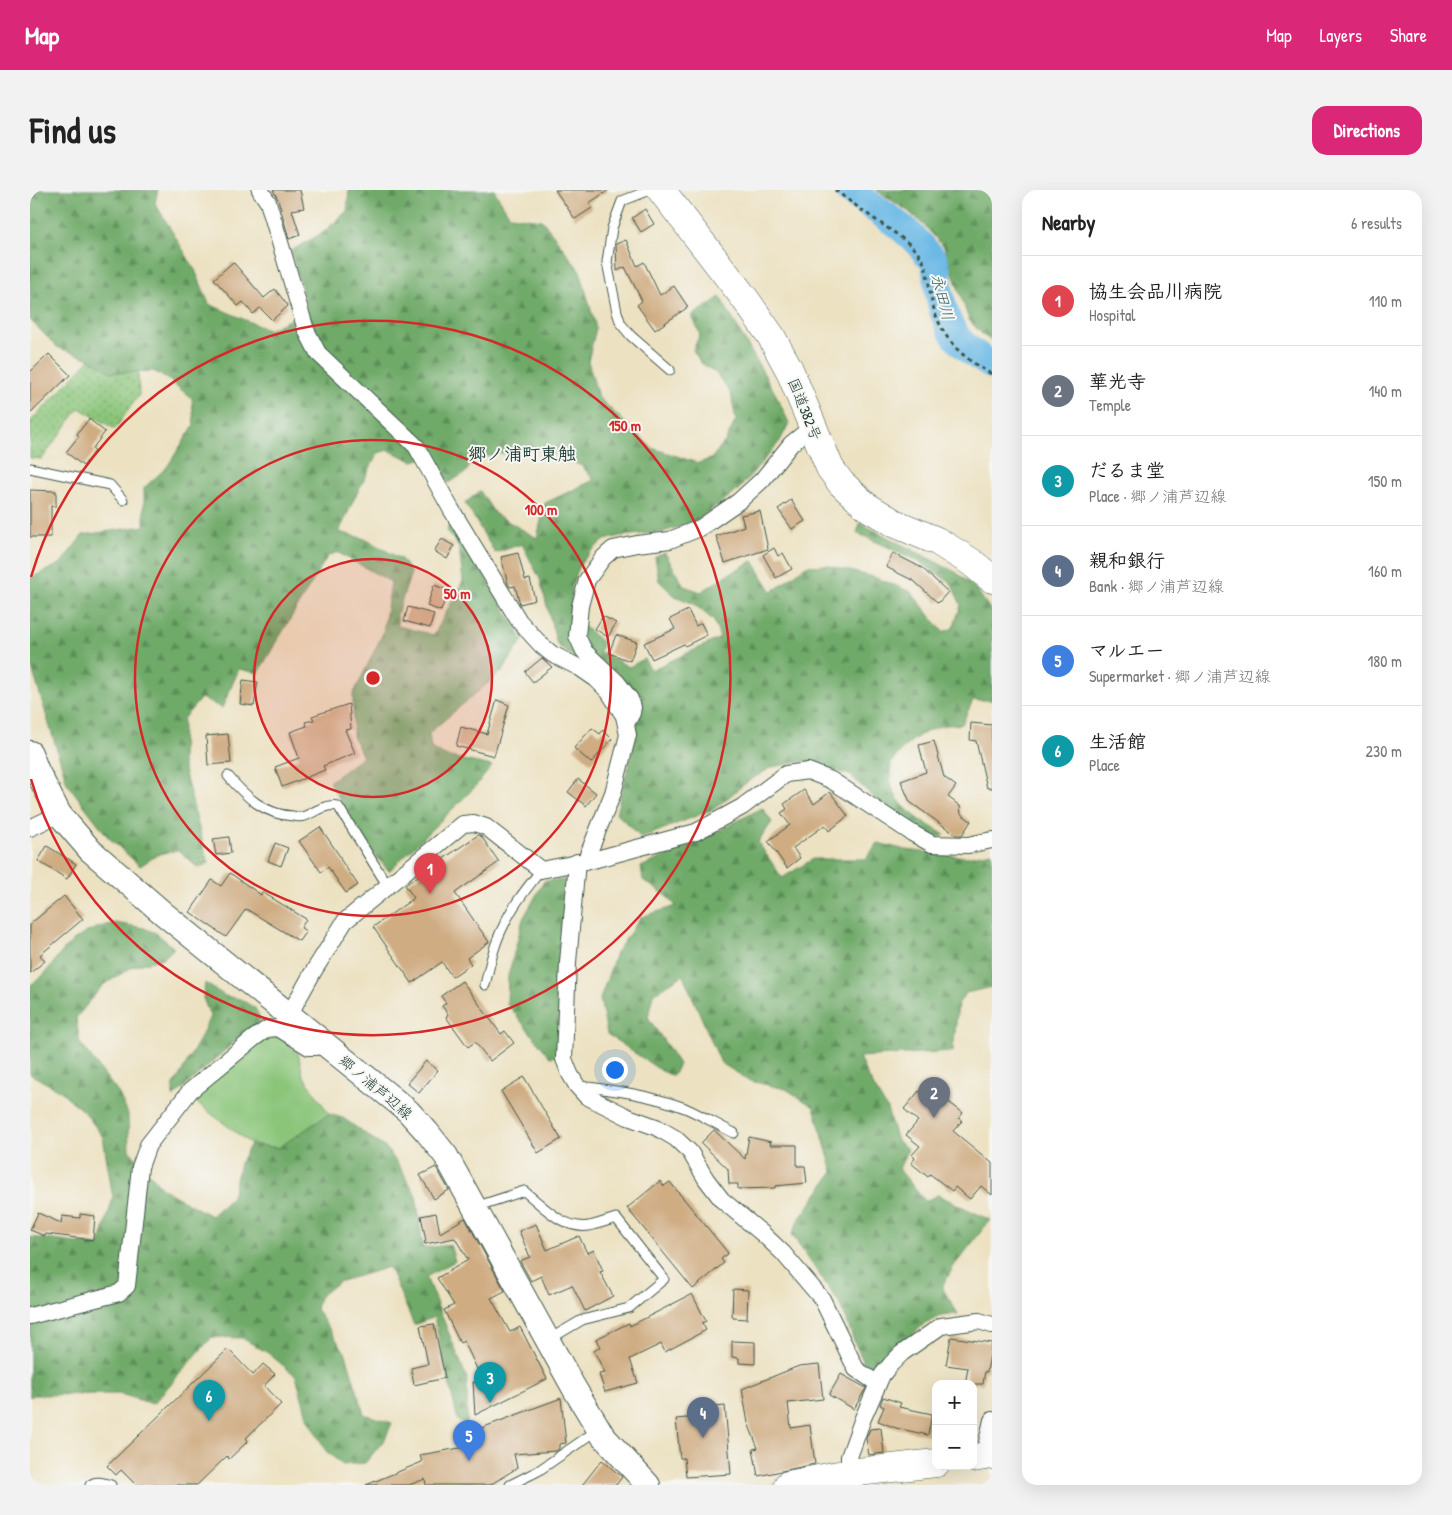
<!DOCTYPE html>
<meta charset="utf-8">
<style>
body{margin:0;font-family:"Patrick Hand","Klee One",sans-serif;background:#f2f2f2;color:#222}
.controls{position:absolute;right:15px;bottom:15px;display:grid;overflow:hidden;border-radius:10px;box-shadow:0 5px 20px #0002}
.controls button{width:45px;height:45px;display:grid;place-items:center;padding:0;border:0;border-bottom:1px solid #e0e0e0;background:#fff;color:#222;font:25px sans-serif}
.you{position:absolute;left:584px;top:879px;width:18px;height:18px;margin:-12px;border:4px solid #fff;border-radius:50%;background:#1a73e8;box-shadow:0 0 0 8px #1a73e833}
.badge{display:grid;place-items:center;width:32px;height:32px;border-radius:50%;background:#db2777;color:#fff;font-size:16px;font-weight:700}
.pin{position:absolute;translate:-50% -41px;filter:drop-shadow(0 1px 2px #0008)}
.pin::after{content:'';position:absolute;top:26px;width:18px;height:15px;background:inherit;clip-path:polygon(0 0,100% 0,50% 100%)}
.list{margin:0;padding:0;list-style:none}
h2{display:flex;justify-content:space-between;align-items:center;height:65px;margin:0;padding:0 20px;font-size:21px}
h2 small{font-size:16px;font-weight:400;color:#767676}
.list li{display:grid;grid-template-columns:32px 1fr auto;gap:15px;align-items:center;box-sizing:border-box;height:90px;padding:0 20px;border-top:1px solid #e0e0e0}
.list b{display:block;font-size:19px;white-space:nowrap}
.list p{margin:0;font-size:16px;white-space:nowrap;color:#767676}
.list em{font-size:16px;font-style:normal;color:#767676}
.map{position:relative;flex:none;width:962px;height:1295px;overflow:hidden;border-radius:15px}
header{display:flex;align-items:center;gap:30px;box-sizing:border-box;height:70px;padding:0 25px;background:#db2777;color:#fff}
header strong{font-size:24px}
nav{display:flex;gap:28px;margin-inline-start:auto;font-size:18px}
.intro{display:flex;align-items:center;justify-content:space-between;box-sizing:border-box;height:120px;padding:0 30px}
h1{margin:0;font-size:35px}
.button{padding:12px 22px;border-radius:15px;background:#db2777;color:#fff;font-size:18px;font-weight:700}
main{display:flex;gap:30px;padding:0 30px}
aside{flex:1;background:#fff;border-radius:15px;box-shadow:0 5px 20px #0002}
.map>svg:first-child{display:block}
</style>
<header>
<strong>Map</strong>
<nav><a>Map</a><a>Layers</a><a>Share</a></nav>
</header>
<div class="intro"><h1>Find us</h1><a class="button">Directions</a></div>
<main>
<div class="map">
<svg width="962" height="1295" viewBox="0 0 962 1295">
<defs>
<pattern id="forest-firs" width="22" height="20" patternUnits="userSpaceOnUse" patternTransform="scale(1.25)"><rect width="22" height="20" fill="#6faa69"/><path d="M5 1l3.5 6h-7zM16 11l3.5 6h-7z" fill="#5b8c57"/></pattern>
<pattern id="garden-dots" width="8" height="8" patternUnits="userSpaceOnUse" patternTransform="scale(1.25)"><rect width="8" height="8" fill="#8ac579"/><path d="M2 2h.1M6 6h.1" fill="none" stroke="#70a164" stroke-width="1.8" stroke-linecap="round"/></pattern>
</defs>
<rect width="100%" height="100%" fill="#f6f6f2"/>
<filter id="ink" filterUnits="userSpaceOnUse"><feTurbulence type="fractalNoise" baseFrequency=".02" numOctaves="2"/><feDisplacementMap in="SourceGraphic" scale="10" xChannelSelector="R" yChannelSelector="G"/><feConvolveMatrix kernelMatrix="1 2 1 2 8 2 1 2 1" color-interpolation-filters="sRGB"/></filter>
<filter id="wash" filterUnits="userSpaceOnUse"><feTurbulence type="fractalNoise" baseFrequency=".0096" numOctaves="4" result="noise"/><feDisplacementMap in="SourceGraphic" scale="20" xChannelSelector="R" yChannelSelector="G"/><feGaussianBlur stdDeviation="1.12" result="paint"/><feColorMatrix in="noise" values="0 0 0 0 0 0 0 0 0 0 0 0 0 0 0 0 0 1.4 0 .05"/><feComposite in="paint" operator="in"/></filter>
<g filter="url(#wash)">
<rect width="100%" height="100%" fill="#ece1c1"/>
<!-- grass -->
<path fill="#8ac579" stroke="#548156" d="M249,846l19,17 5,22 26,39 -51,34 -27,-4 -59,-45 69,-58z"/>
<!-- forest -->
<g fill="url(#forest-firs)" stroke="#47744e">
<path d="M0,0h128l-3,13 40,67 14,34 59,26 40,-19 -17,-60 33,-19 23,-21 2,-21h145l16,26 32,4 38,51 16,57 -8,33 10,36 54,51 46,15 13,-4 15,-19 10,-20 -5,-26 -15,-21 -15,-10 -8,-13 7,-16 -8,-18 28,-19 56,98 13,28 -9,18 -42,49 -44,32 -31,10 -43,4 -15,4 -12,9 -12,14 -9,21 -1,31 31,27 -2,10 29,15 15,-8 7,11 69,-32 -6,-17 -20,-17 -19,-8 -16,-15 -4,-24 10,-4 19,33 17,6 26,-17 26,-14 19,31 34,-26 21,-1 50,13 34,14 32,40 10,-4 8,-23 -10,-22 -31,-21 -63,-29 3,-10 97,50 19,16 16,23v88h-19l-11,24c-8,1 -17,0 -24,3 -20,6 -35,20 -47,36 0,9 -1,21 2,28 10,21 34,33 52,44l-9,3 -50,-29 -36,-34 -46,-14 -32,6 -25,15 -33,27 -73,29 -25,-25 20,-76 3,-35 -7,-14 -19,-19 -13,7 -43,-31 -17,-66 -18,-35 -27,9 -30,-50 15,-12 15,23 42,24 8,-35 49,-23 -12,-14 -40,-17 -46,5 -22,6 -9,13 -17,10 -16,-27 -19,5 -25,-11 -10,3 -23,44 -16,35 26,7 36,20 10,14 -14,41 1,12 36,9 29,-54 -4,-33 -12,-18 5,-10 71,120 -21,31 -73,62 2,15 14,8 47,10 -18,22 -85,83 -20,-22 -40,-67 34,-25 -10,-20v-42l30,-62 8,-51 -54,-30 -10,5 -69,116 -19,-4 -17,39 -21,-10 -18,21 -1,43 26,101 -10,5 -20,-18 -19,4 -19,12 -32,-29 -41,-54 -37,-121v-84l30,-14 23,-29 61,-9v-38l23,-21 27,-42 -2,-27 -27,-21 -12,-6 -41,2 -22,-14 -33,-12 -27,-27z"/>
<path d="M846,0h116v151l-8,-5 -15,-16 -25,-73 -18,-20 -18,-16z"/>
<path d="M732,618l10,14 -14,20 24,36 31,-19h53l12,-16 28,7 60,7 26,-5v135l-26,6 -8,11 -5,47 -94,6 7,16 21,36 10,32 11,8 -9,20 26,32 13,-6 52,25 -36,46 -12,21 16,27 -17,2 -18,9 -27,25 -15,17 -6,3 -9,-3 -12,-26 -13,-35 -49,-71 6,-14 35,-49 -19,-65 -28,-18 -36,-8 -29,-18 -38,-88 -30,19 -5,23 31,47 -6,12 -13,-6 -53,-36 -7,-35 16,-46 25,-36 35,-11 -12,-12 -21,-14 -2,-13 64,-29z"/>
<path d="M537,690l-8,87v89l-9,1 -43,-53 1,-28 15,-57 21,-38z"/>
<path d="M85,733l29,5 12,5 18,15 -10,10 -30,8 -31,19 -27,33 4,25 39,51 9,20 1,36 34,39 48,27 21,-19 8,-34 11,-19 27,4 51,-34 14,4 44,31 14,20 15,26 7,53 27,-3 5,16 -29,16 41,101v47l-9,-4 -24,-104 -20,8 -25,-58 -51,15 -19,15 -3,12 30,45 18,60 28,9 -7,16 -20,24 -22,2 -16,-13 -19,-32 -12,-44 -28,-23 -26,-15 -30,-1 -59,67 -33,-10 -86,1 -4,2v-160l69,9 14,-48 -10,-61 -17,-23 -24,-22 -32,-18v-89c18,-9 26,-30 41,-42 14,-12 27,-16 44,-20z"/>
<path d="M175,793l20,13 15,3 15,9 6,12 -9,10 -20,14 -59,53v-10l28,-50 9,-21 -7,-18z"/>
</g>
<!-- garden -->
<path fill="url(#garden-dots)" stroke="#548156" d="M60,169l22,14 26,-1 1,23 -24,34 -36,-21 -37,51 -12,-1v-36z"/>
<g fill="none" stroke-linecap="round" stroke-linejoin="round">
<!-- river -->
<path stroke="#6cb9e6" stroke-width="29" d="M819,0c26,20 57,36 77,62 3,2 6,6 8,9 3,8 4,20 5,30 7,39 18,54 53,74"/>
</g>
<g id="blocks">
<!-- building -->
<g fill="#cfac82">
<path d="M243,0h27l4,18 -12,2 8,25 -11,4 -11,-40z"/>
<path d="M525,0h54l-20,13 3,5 -17,11z"/>
<path d="M615,19l9,15 -13,8 -9,-14z"/>
<path d="M596,50l11,26 7,-4 16,33 14,-9 14,21 -33,23 -18,-25 5,-4 -17,-34 -8,4 -1,-27z"/>
<path d="M203,72l31,36 11,-9 13,17 -16,14 -12,-12 -7,6 -10,-12 -5,4 -24,-27z"/>
<path d="M19,164l21,21 -40,39v-42z"/>
<path d="M59,229l16,13 -13,17 3,2 -12,15 -17,-14 13,-16 -2,-2z"/>
<path d="M0,300l26,1v15h-5v31h-21z"/>
<path d="M761,310l14,21 -13,8 -14,-20z"/>
<path d="M730,321l8,38 -43,14 -9,-27 28,-10 -3,-11z"/>
<path d="M412,349l12,7 -7,13 -13,-8z"/>
<path d="M744,358l4,8 5,-3 9,16 -16,9 -13,-23z"/>
<path d="M488,363l7,27 5,-1 5,21 -15,4 -5,-18 -5,1 -2,-3 -7,-27z"/>
<path d="M863,363l29,15 26,24 -10,11 -24,-22 -28,-14z"/>
<path d="M404,395l14,5 -7,21 -14,-5z"/>
<path d="M378,417l26,7 -4,14 -26,-7z"/>
<path d="M658,420l8,16 5,-3 6,12 -22,11 -1,-2 -32,15 -8,-16 31,-14 -5,-10z"/>
<path d="M573,426l13,7 -8,14 -13,-8z"/>
<path d="M586,445l21,7 -7,19 -21,-8z"/>
<path d="M512,468l10,9 -19,15 -8,-10z"/>
<path d="M213,490l15,2 -4,24 -14,-2z"/>
<path d="M467,510l12,5 -15,51 -38,-10 5,-19 26,7z"/>
<path d="M319,514l2,25 -6,1 10,23 -32,13 2,4 -43,17 -7,-20 24,-9 -9,-26 17,-6 -2,-4 9,-2 -2,-4z"/>
<path d="M941,533l21,2v63h-5l-11,-47 -6,-1z"/>
<path d="M562,538l8,6 3,-4 9,9 -21,24 -17,-15z"/>
<path d="M198,544l3,29 -23,2 -2,-29z"/>
<path d="M904,551l10,36 12,9 -8,11 12,9 1,8 10,7 -9,14h-6l-46,-33 -9,-21 25,-9 -7,-27z"/>
<path d="M548,589l18,14 -10,13 -18,-14z"/>
<path d="M774,600l10,14 16,-12 18,24 -19,15 -4,-6 -32,23 7,10 -13,10 -19,-27 22,-16 -9,-12 6,-4 -3,-5z"/>
<path d="M290,637l21,31 -1,1 18,26 -12,8 -18,-26 -7,5 -22,-31z"/>
<path d="M448,645l3,1 18,26 -44,31 34,49 -22,16 4,6 -19,13 -10,-15 -30,21 -39,-56 41,-29 -9,-13z"/>
<path d="M199,647l2,16 -15,2 -3,-16z"/>
<path d="M245,653l13,5 -7,18 -13,-5z"/>
<path d="M17,656l29,18 -9,15 -29,-18z"/>
<path d="M200,683l31,22 1,-3 44,27 -5,9 5,3 -7,10 -53,-32 -20,28 -36,-25 22,-32 9,6z"/>
<path d="M34,706l19,23 -43,36 5,6 -15,12v-49z"/>
<path d="M432,791l39,53 4,-3 9,12 -24,18 -15,-19 -7,5 -22,-30 2,-3 -6,-8 4,-3 -5,-7z"/>
<path d="M396,871l12,9 -19,23 -12,-10z"/>
<path d="M494,887l37,62 -23,14 -37,-62z"/>
<path d="M902,899l31,24 -4,5 3,3 -9,10 39,32v32l-11,-9 -11,13 -15,-12 -3,4 -22,-17 -2,3 -17,-14 4,-5 -3,-3 8,-9 -14,-11 12,-14 -14,-12 15,-18 6,6z"/>
<path d="M684,940l31,29 4,-22 22,5 -1,3h27v21h8l2,17 -32,3v2l-37,1v-5h-9l-1,-15 -27,-26z"/>
<path d="M406,977l13,23 -15,9 -14,-24z"/>
<path d="M630,991l4,5 6,-4 58,71 -7,6 3,4 -31,26 -66,-81z"/>
<path d="M8,1023l23,10 1,-7 18,2v-4l15,2 -2,24 -47,-6 -1,2 -15,-6z"/>
<path d="M406,1023l4,20 25,-15 40,73 -14,7 19,34 10,-5 27,52 -72,36 -2,-33h10l-19,-41 -4,2 -16,-33 10,-5 -17,-27 31,-18 -13,-22 -30,6 -1,-2 2,-1 -5,-25z"/>
<path d="M506,1034l11,26 32,-14 8,17 7,-3 9,21 -3,1 13,24 -28,15 -13,-26 -23,10 -8,-19 -10,5 -11,-20 10,-4 -11,-26z"/>
<path d="M703,1099l15,1 -1,29 -14,-1v-2h-1z"/>
<path d="M662,1104l14,27 -4,2 4,7 -41,22 -4,-8 -31,15 8,24 -33,9 -6,-18 6,-1 -11,-22 6,-4 -4,-8 33,-16 1,3z"/>
<path d="M404,1134l11,54 -31,7 -3,-17 17,-4 -8,-38z"/>
<path d="M921,1147l41,6 -5,29 -2,-1 -2,13h-18l3,-16 -22,-3z"/>
<path d="M702,1151l23,1v22l-16,-1v-5l-7,-1z"/>
<path d="M198,1159l25,26 10,-11 12,10 -11,12 17,18 -35,34 2,3 -19,18 -2,-3 -30,29h-61l-15,-15 -5,5 -9,-9z"/>
<path d="M789,1174l4,35 -35,4 3,25 19,-3 5,39 -57,12 -5,-27 5,-1 -10,-25 -6,-34 57,-23z"/>
<path d="M811,1184l25,14 -12,21 -25,-14z"/>
<path d="M853,1207l18,6 -2,4 33,7 -4,21 -32,-7 -18,-7 6,-14 -4,-2z"/>
<path d="M531,1208l5,45 -7,1v5l-3,2 -42,3 3,14 -27,17h-64l-1,-6 -16,6h-43l56,-23 -2,-7 57,-10 -1,-15z"/>
<path d="M695,1216l6,68 -45,3 -2,-19h-4l-4,-39 21,-2 -1,-8z"/>
<path d="M851,1238l3,25 -15,2 -3,-17 4,-9z"/>
<path d="M572,1270l20,17 -6,8h-34z"/>
</g>
</g>
</g>
<g filter="url(#ink)">
<use href="#blocks" fill-opacity="0" stroke="#3e5649" stroke-width="1"/>
<g fill="none" stroke-linecap="round" stroke-linejoin="round">
<defs>
<g id="lane">
<path d="M620,0l-28,11 -10,27 -5,34 10,50 4,12 10,12 39,34"/>
<path d="M0,278l80,17 13,15"/>
<path d="M198,586c17,20 37,39 65,40 4,1 8,1 12,0 10,-4 22,-13 33,-10l49,79"/>
<path d="M455,795c5,-21 9,-41 19,-60 9,-20 23,-37 37,-55"/>
<path d="M548,896c37,4 72,9 107,22 16,7 33,17 49,25"/>
<path d="M445,1017l49,-16c18,14 39,39 65,35 9,-2 18,-5 27,-8l48,61 -35,29 -47,12 -34,20"/>
<path d="M60,1295c6,-5 14,-2 21,0"/>
<path d="M480,1295l28,-14 61,-42"/>
</g>
<g id="street">
<path d="M230,0l8,12 38,128 12,23 98,93 35,63 68,112 22,24 11,9 28,14 16,11 13,13 15,24 4,19 -15,58 -28,69"/>
<path d="M596,534l6,-11 1,-6 -3,-8 -13,-17 -33,-31 -7,-15 3,-30 7,-26 16,-22 10,-9 24,-5 33,-4 30,-12 39,-27 23,-21 29,-36 21,-17"/>
<path d="M0,638l29,-14"/>
<path d="M547,672l-9,100 -4,97 6,15 7,12 9,10 42,21 28,10 19,11 15,14 16,27 16,21 41,34 20,19 39,46 34,70 22,15"/>
<path d="M259,825l24,-43 32,-51 118,-97 11,-1 12,4 55,43 52,-10 103,-28 46,-25 44,-33 22,-3 23,9 81,53 20,11 36,1 24,-5"/>
<path d="M0,1126l89,-23 8,-7 13,-119 8,-22 42,-54 64,-53 13,-9 11,-1 31,19h7l6,-4"/>
<path d="M958,1266l-1,-14 5,-22"/>
<path d="M819,1283v-16l14,-39 19,-43 9,-11 11,-11 39,-27 38,-5 13,4"/>
</g>
<path id="secondary" d="M0,563l7,18 22,43 31,36 74,64 244,197 19,21 19,24 128,232 29,48 45,49"/>
<g id="highway">
<path d="M631,0l85,110 25,36 18,33 41,99 11,15 25,23 28,17 43,18 34,21 21,17"/>
<path d="M943,1268l19,-3"/>
<path d="M758,1295l61,-12 87,-10"/>
</g>
</defs>
<!-- lane casing -->
<use href="#lane" stroke="#3e5649" stroke-width="11"/>
<!-- street casing -->
<use href="#street" stroke="#3e5649" stroke-width="18"/>
<!-- secondary casing -->
<use href="#secondary" stroke="#3e5649" stroke-width="26"/>
<!-- highway casing -->
<use href="#highway" stroke="#3e5649" stroke-width="29"/>
<!-- path -->
<path stroke="#3e5649" stroke-width="3" stroke-dasharray="4 4" stroke-linecap="butt" d="M805,0c15,11 29,22 44,32 14,10 30,19 41,34 8,11 8,27 11,40 6,37 28,61 61,78"/>
<!-- lane -->
<use href="#lane" stroke="#fff" stroke-width="9"/>
<!-- street -->
<use href="#street" stroke="#fff" stroke-width="16"/>
<!-- secondary -->
<use href="#secondary" stroke="#fff" stroke-width="24"/>
<!-- highway -->
<use href="#highway" stroke="#fff" stroke-width="28"/>
</g>
</g>
<!-- distance rings -->
<circle cx="343" cy="488" r="119" fill="#d62828" fill-opacity=".12"/>
<g fill="none" stroke="#d62828" stroke-width="2.5">
<circle cx="343" cy="488" r="119"/>
<circle cx="343" cy="488" r="238"/>
<path d="M1 387A357 357 0 1 1 1 589"/>
</g>
<g text-anchor="middle" dominant-baseline="central" stroke-width="4" stroke-linejoin="round" paint-order="stroke">
<!-- street labels -->
<g font-size="15" fill="#1f3d34" stroke="#f6f6f2">
<text transform="translate(775 219) rotate(68)">国道382号</text>
<text transform="translate(346 897) rotate(40)">郷ノ浦芦辺線</text>
</g>
<!-- water labels -->
<g font-size="16" font-style="italic" fill="#325c60" stroke="#f6f6f2">
<text transform="translate(913 107) rotate(75)">永田川</text>
</g>
<!-- quarter labels -->
<g font-size="18" font-weight="bold" fill="#1f3d34" stroke="#f6f6f2">
<text x="492" y="263">郷ノ浦町東触</text>
</g>
</g>
<circle cx="343" cy="488" r="8" fill="#d62828" stroke="#f6f6f2" stroke-width="2.5"/>
<g font-size="15" text-anchor="middle" font-weight="bold" fill="#d62828" stroke="#f6f6f2" stroke-width="4" stroke-linejoin="round" paint-order="stroke">
<text x="595" y="241">150 m</text>
<text x="511" y="325">100 m</text>
<text x="427" y="409">50 m</text>
</g>
</svg>
<div class="controls">
<button>+</button>
<button>−</button>
</div>
<div class="you"></div>
<div class="pin badge" style="left:400px;top:704px;background:#e0444e">1</div>
<div class="pin badge" style="left:904px;top:928px;background:#6b7280">2</div>
<div class="pin badge" style="left:460px;top:1213px;background:#0f9aa8">3</div>
<div class="pin badge" style="left:673px;top:1248px;background:#5c6f8a">4</div>
<div class="pin badge" style="left:439px;top:1271px;background:#3f7fe0">5</div>
<div class="pin badge" style="left:179px;top:1231px;background:#0f9aa8">6</div>
</div>
<aside>
<h2>Nearby<small>6 results</small></h2>
<ul class="list">
<li><span class="badge" style="background:#e0444e">1</span><div><b>協生会品川病院</b><p>Hospital</p></div><em>110 m</em></li>
<li><span class="badge" style="background:#6b7280">2</span><div><b>華光寺</b><p>Temple</p></div><em>140 m</em></li>
<li><span class="badge" style="background:#0f9aa8">3</span><div><b>だるま堂</b><p>Place · 郷ノ浦芦辺線</p></div><em>150 m</em></li>
<li><span class="badge" style="background:#5c6f8a">4</span><div><b>親和銀行</b><p>Bank · 郷ノ浦芦辺線</p></div><em>160 m</em></li>
<li><span class="badge" style="background:#3f7fe0">5</span><div><b>マルエー</b><p>Supermarket · 郷ノ浦芦辺線</p></div><em>180 m</em></li>
<li><span class="badge" style="background:#0f9aa8">6</span><div><b>生活館</b><p>Place</p></div><em>230 m</em></li>
</ul>
</aside>
</main>
